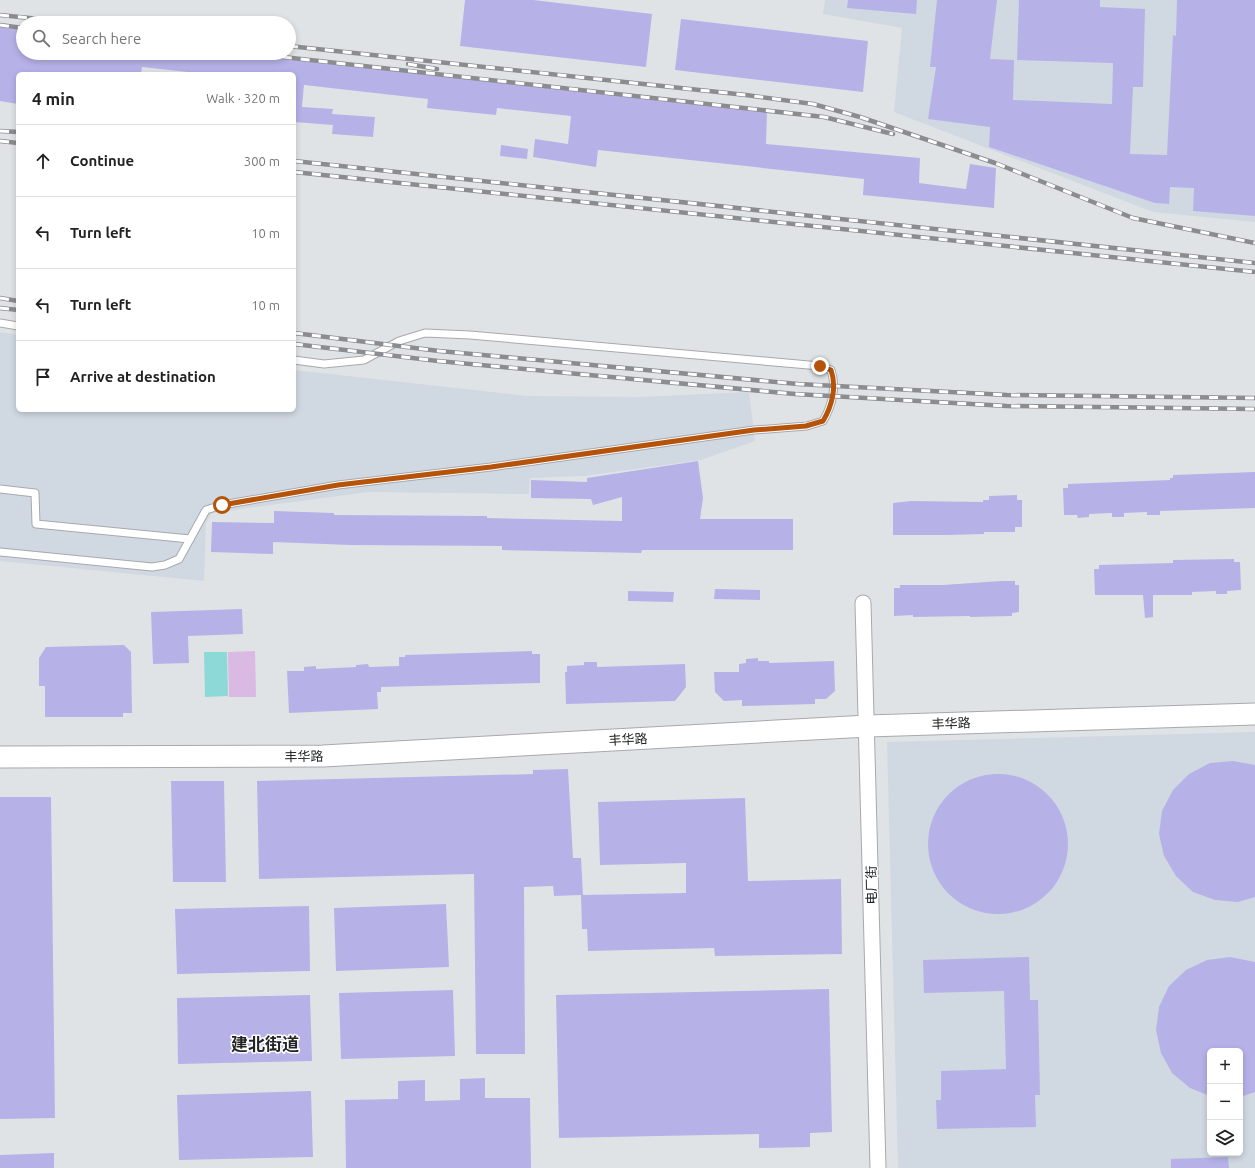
<!DOCTYPE html>
<meta charset="utf-8">
<style>
body{margin:0;font-family:Ubuntu,"Noto Sans SC",sans-serif;background:#f2f2f2;color:#222}
.controls{position:absolute;right:12px;bottom:12px;display:grid;overflow:hidden;border-radius:6px;box-shadow:0 2px 6px #0003}
.controls button{width:36px;height:36px;display:grid;place-items:center;padding:0;border:0;border-bottom:1px solid #e0e0e0;background:#fff;color:#222;font:20px sans-serif}
.stop{position:absolute;width:12px;height:12px;margin:-9px;border:3px solid #b45309;border-radius:50%;background:#fff}
.stop.end{background:#b45309;border-color:#fff;box-shadow:0 1px 4px #0008}
.list{margin:0;padding:0;list-style:none}
h2{display:flex;justify-content:space-between;align-items:center;height:52px;margin:0;padding:0 16px;font-size:17px}
h2 small{font-size:13px;font-weight:400;color:#767676}
.list li{display:grid;grid-template-columns:26px 1fr auto;gap:12px;align-items:center;box-sizing:border-box;height:72px;padding:0 16px;border-top:1px solid #e0e0e0}
.list b{display:block;font-size:15px;white-space:nowrap}
.list em{font-size:13px;font-style:normal;color:#767676}
.icon{flex:none;width:22px;height:22px;fill:none;stroke:currentColor;stroke-width:2;stroke-linecap:round;stroke-linejoin:round}
.map{position:relative;flex:none;width:1255px;height:1168px;overflow:hidden}
.search{position:absolute;background:#fff;box-shadow:0 2px 6px #0003;left:16px;top:16px;width:280px;height:44px;display:flex;align-items:center;gap:10px;box-sizing:border-box;padding:0 14px;border-radius:22px;color:#767676;font-size:15px}
.panel{position:absolute;background:#fff;box-shadow:0 2px 6px #0003;left:16px;top:72px;width:280px;height:340px;border-radius:6px}
.map>svg:first-child{display:block}
</style>
<div class="map">
<svg width="1255" height="1168" viewBox="0 0 1255 1168">
<rect width="100%" height="100%" fill="#e0e3e6"/>
<!-- built -->
<g fill="#d0d8e2" fill-rule="evenodd">
<path d="M825,0h430v222l-102,-10 -259,-100 8,-84 -79,-14z"/>
<path d="M0,332l18,3v75h276v-40l233,26 114,1 108,-5 6,49 -54,19 -117,16 -54,2 -1,16 -161,-2 -156,21 -6,10 -2,58 -204,-20z"/>
<path d="M1255,732v436h-357l-11,-426zM1210,1051h30v102h-30z"/>
</g>
<!-- green -->
<path fill="#dab9e3" d="M255,651l1,46h-27l-1,-45z"/>
<!-- water -->
<path fill="#8cd9d8" d="M204,652h23l1,44 -23,1z"/>
<!-- building -->
<g fill="#b6b2e8">
<path d="M465,0h68l119,14 -6,53 -186,-21z"/>
<path d="M848,0h69l-1,14 -69,-6z"/>
<path d="M937,0h60l-7,59 24,1 -1,40 99,4 1,-41 -96,-3 2,-60h81v7l45,2 -2,78h-10l-3,67 37,1 6,-120 3,1 1,-36h78v216l-62,-5 1,-23 -24,-1 -1,17 -14,-1 -166,-56 1,-20 -62,-8 8,-52h-6z"/>
<path d="M681,19l187,22 -5,51 -188,-22z"/>
<path d="M0,27l23,3v23h211l533,59 -1,32 154,14 -1,25 47,6 4,-25 26,4 -2,40 -131,-13 1,-16 -266,-29 -2,17 -63,-10 2,-18 33,5 3,-28 -74,-8 -1,7 -69,-7 1,-9 -124,-14 -2,22 31,2 -1,5 43,3 -2,20 -41,-3 1,-9 -39,-3v-48h-88l-64,-7 -1,7h-123v30l-18,-3z"/>
<path d="M501,145l27,4 -1,10 -27,-3z"/>
<path d="M698,461l5,37 -3,21h93v31h-151l-1,3 -139,-3v-4l-152,-1 -77,-3v12l-62,-2 1,-30 62,1v-12l60,2v2l153,1v2l135,3v-24l-29,8 -2,-6 -60,-1v-18l56,2v-4z"/>
<path d="M1255,472v36l-95,3v4h-13v-3l-23,1v4h-12v-4l-23,1v3l-11,1 -1,-3h-13l-1,-27h5v-4l102,-4v-2h3v-3z"/>
<path d="M1017,495v5h5v27h-7v5h-31v2l-37,1h-54v-32l18,-2 72,1v-2h6v-4z"/>
<path d="M1234,559v3h6l1,28 -14,1v3h-11v-3l-24,1v3h-39v22l-8,1 -2,-23h-48l-1,-26h5v-4l74,-2v-3z"/>
<path d="M1001,581h14v4h4v27l-7,1v3l-42,1v-1l-57,1v-2l-19,1v-28h6v-3h43z"/>
<path d="M715,589l45,1v10l-46,-1z"/>
<path d="M628,591l46,1 -1,10 -45,-1z"/>
<path d="M242,609l1,25 -55,2 1,27 -36,1 -2,-52z"/>
<path d="M124,645l7,7 1,61h-9v4h-78v-31h-6v-28l7,-11z"/>
<path d="M532,651v3h8v29l-159,4v5h-4l1,17 -89,4 -2,-42h17v-4l12,-1v3l40,-2v-2l12,-1 1,3 30,-1v-9h6v-2z"/>
<path d="M758,658v3h11v2l65,-2 1,30 -9,8h-11v5l-73,2v-6l-18,1 -9,-9 -1,-20h25v-8l7,-1v-4z"/>
<path d="M584,662h13v5l88,-3 1,23 -11,14 -109,3 -1,-32h2v-6l17,-1z"/>
<path d="M1233,761l22,4v132l-17,5 -23,-2 -22,-8 -17,-16 -12,-20 -5,-22 3,-23 11,-21 16,-16 21,-11z"/>
<path d="M568,769l5,89h8l2,37 103,-2v-30l-86,2 -2,-63 147,-4 3,83 93,-2 1,75 -127,2 -1,-8 -126,3 -1,-22h-5l-1,-34 -27,1 -1,-10 -29,1 1,167h-49l-2,-180 -215,5 -2,-98 276,-7v-4z"/>
<circle cx="998" cy="844" r="70"/>
<path d="M171,781h53l2,101h-53z"/>
<path d="M0,797h51l4,321 -55,1z"/>
<path d="M446,904l3,63 -113,4 -2,-63z"/>
<path d="M309,906l1,65 -133,3 -2,-65z"/>
<path d="M1029,957l1,43h8l2,95h-5l1,32 -99,2 -1,-29h5v-29l65,-2 -2,-78 -80,2 -1,-33z"/>
<path d="M1230,957l25,5v130l-15,5v-46h-30v45l-20,-8 -18,-15 -11,-20 -5,-23 3,-23 10,-21 17,-16 21,-10z"/>
<path d="M829,989l3,143 -22,1v14l-51,1v-14l-200,4 -3,-143z"/>
<path d="M453,990l2,66 -114,3 -2,-66z"/>
<path d="M310,995l2,66 -134,3 -1,-66z"/>
<path d="M485,1078v20h45l1,70h-185l-1,-68 53,-1v-18l27,-1v21l35,-1v-21z"/>
<path d="M311,1091l2,66 -134,3 -2,-65z"/>
<path d="M54,1153v15h-54v-13z"/>
<path d="M1228,1157l1,11h-58v-9z"/>
</g>
<g fill="none" stroke-linecap="round" stroke-linejoin="round">
<defs>
<g id="lane">
<path d="M0,323l18,3"/>
<path d="M0,489l35,4 1,31 154,15"/>
<path d="M0,552l152,15 13,-2 14,-6 27,-49 16,-5 116,-20 153,-18 263,-37 53,-4 16,-5c9,-15 14,-34 8,-51l-11,-4 -350,-31 -45,-2 -26,8 -35,19 -40,4 -30,-4"/>
</g>
<path id="street" d="M863,603l15,565"/>
<path id="secondary" d="M0,757l323,-1 545,-30 387,-12"/>
</defs>
<!-- lane casing -->
<use href="#lane" stroke="#a7a9ad" stroke-width="9"/>
<!-- street casing -->
<use href="#street" stroke="#a7a9ad" stroke-width="17"/>
<!-- secondary casing -->
<use href="#secondary" stroke="#a7a9ad" stroke-width="23"/>
<!-- lane -->
<use href="#lane" stroke="#fff" stroke-width="7"/>
<!-- street -->
<use href="#street" stroke="#fff" stroke-width="15"/>
<!-- secondary -->
<use href="#secondary" stroke="#fff" stroke-width="21"/>
<defs>
<g id="rail">
<path d="M0,15l78,8"/>
<path d="M0,25l23,3"/>
<path d="M289,46l457,49 67,9 47,13 135,46 138,55 122,25"/>
<path d="M247,53l577,64 69,17"/>
<path d="M408,64l29,5"/>
<path d="M0,131l18,1"/>
<path d="M0,141l18,2"/>
<path d="M294,161l961,102"/>
<path d="M294,172l961,100"/>
<path d="M0,298l18,3"/>
<path d="M0,308l18,2"/>
<path d="M294,333l145,18 359,33 209,11 248,3"/>
<path d="M294,344l144,17 357,33 212,12 248,3"/>
</g>
</defs>
<!-- rail casing -->
<use href="#rail" stroke="#8a8d8f" stroke-width="4.5"/>
<!-- rail -->
<use href="#rail" stroke="#fff" stroke-width="3" stroke-dasharray="9" stroke-linecap="butt"/>
</g>
<g fill="none" stroke-linecap="round" stroke-linejoin="round">
<!-- route -->
<path stroke="#b45309" stroke-width="5" d="M222,505l116,-20 153,-18 263,-37 52,-4 17,-5c9,-15 14,-34 8,-51l-11,-4"/>
</g>
<g text-anchor="middle" dominant-baseline="central" stroke-width="3" stroke-linejoin="round" paint-order="stroke">
<!-- street labels -->
<g font-size="13" fill="#232426" stroke="#fff">
<text transform="translate(951 723) rotate(-2)">丰华路</text>
<text transform="translate(628 739) rotate(-3)">丰华路</text>
<text transform="translate(304 756) rotate(-1)">丰华路</text>
<text transform="translate(871 885) rotate(-91)">电厂街</text>
</g>
<!-- district labels -->
<g font-size="17" font-weight="bold" fill="#232426" stroke="#fff">
<text x="265" y="1043">建北街道</text>
</g>
</g>
</svg>
<div class="controls">
<button>+</button>
<button>−</button>
<button><svg class="icon" aria-label="layers" viewBox="0 0 24 24"><path d="M12 4l9 5-9 5-9-5zM3 14l9 5 9-5"/></svg></button>
</div>
<div class="stop" style="left:222px;top:505px"></div>
<div class="stop end" style="left:820px;top:366px"></div>
<div class="search"><svg class="icon" aria-label="search" viewBox="0 0 24 24"><circle cx="10" cy="10" r="6"/><path d="M15 15l6 6"/></svg>Search here</div>
<section class="panel">
<h2>4 min<small>Walk · 320 m</small></h2>
<ul class="list">
<li><svg class="icon" aria-label="ahead" viewBox="0 0 24 24"><path d="M12 20V5M6 11l6-6 6 6"/></svg><div><b>Continue</b></div><em>300 m</em></li>
<li><svg class="icon" aria-label="left" viewBox="0 0 24 24"><path d="M17 20v-9H6M10 6l-5 5 5 5"/></svg><div><b>Turn left</b></div><em>10 m</em></li>
<li><svg class="icon" aria-label="left" viewBox="0 0 24 24"><path d="M17 20v-9H6M10 6l-5 5 5 5"/></svg><div><b>Turn left</b></div><em>10 m</em></li>
<li><svg class="icon" aria-label="arrive" viewBox="0 0 24 24"><path d="M6 21V4h12l-3 4 3 4H6"/></svg><div><b>Arrive at destination</b></div></li>
</ul>
</section>
</div>
